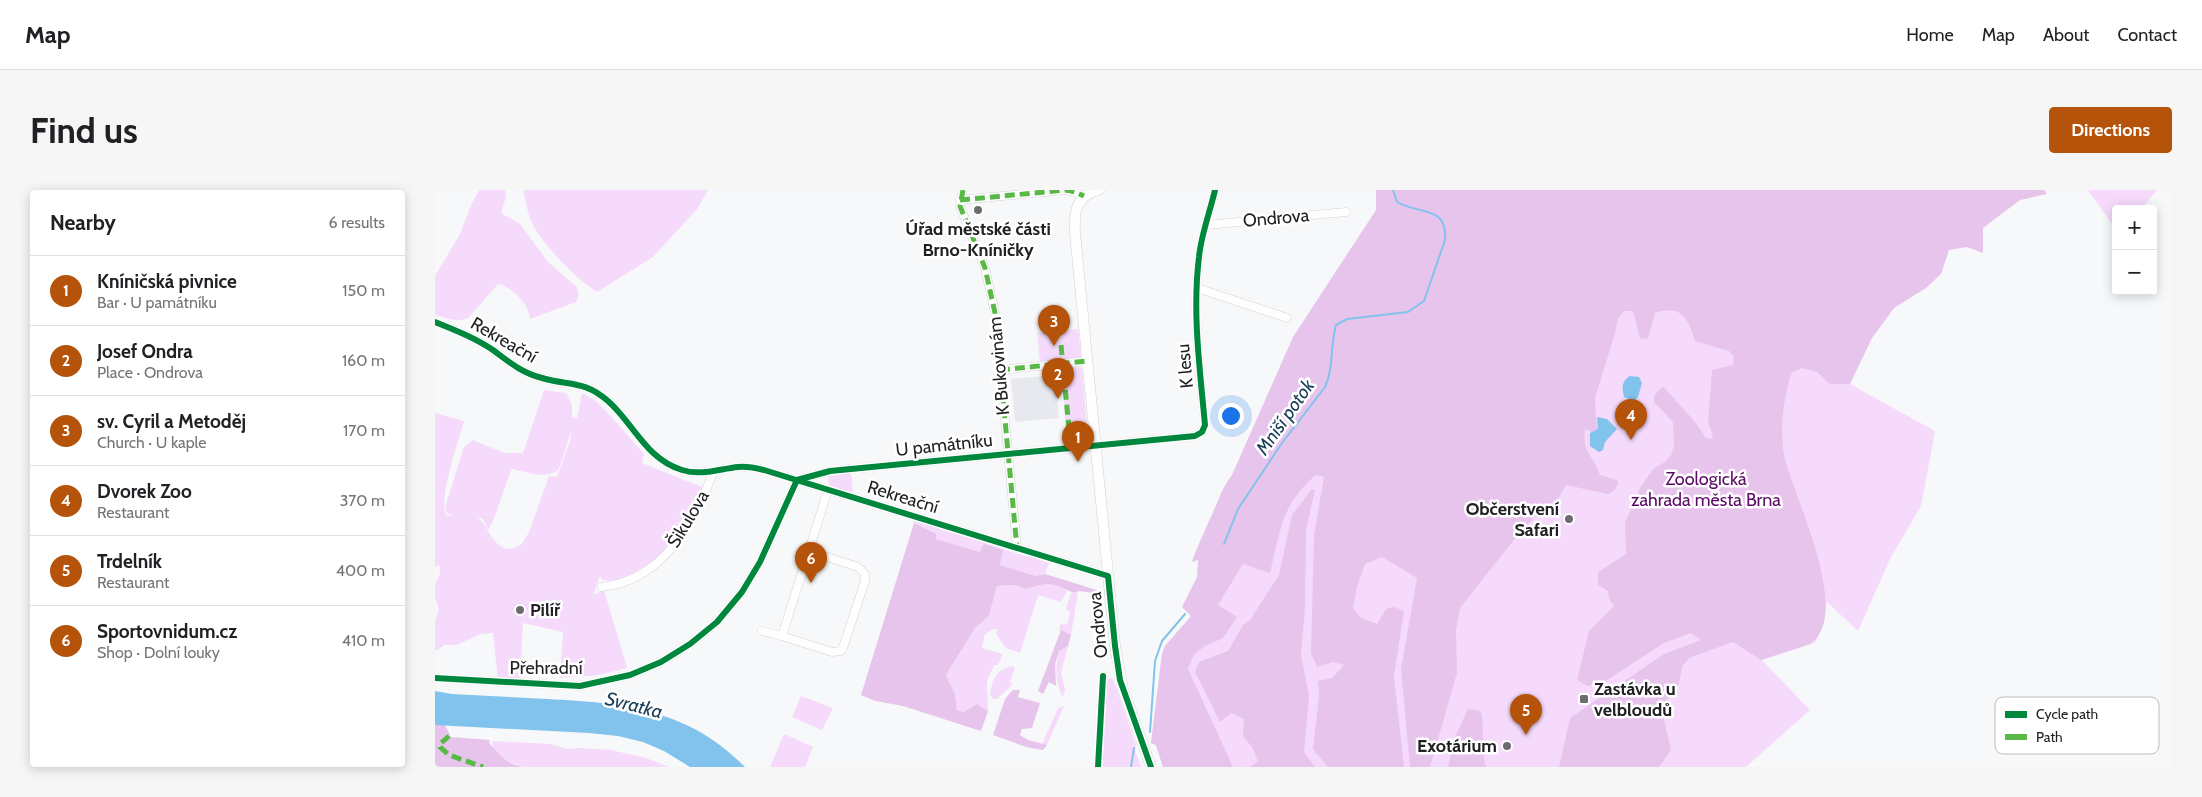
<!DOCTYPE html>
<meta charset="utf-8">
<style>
body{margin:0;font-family:Cabin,sans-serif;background:#f6f6f6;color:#202124}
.controls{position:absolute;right:15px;top:15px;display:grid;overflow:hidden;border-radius:5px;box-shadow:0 2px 12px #0003}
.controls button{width:45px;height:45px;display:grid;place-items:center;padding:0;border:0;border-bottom:1px solid #e0e0e0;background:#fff;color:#202124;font:25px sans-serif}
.you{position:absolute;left:795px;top:225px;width:18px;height:18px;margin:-12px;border:4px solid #fff;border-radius:50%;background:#1a73e8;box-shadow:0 0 0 8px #1a73e833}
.badge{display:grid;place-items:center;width:32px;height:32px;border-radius:50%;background:#b45309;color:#fff;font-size:16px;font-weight:700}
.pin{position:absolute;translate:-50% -41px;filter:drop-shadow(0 1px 2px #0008)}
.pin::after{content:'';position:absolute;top:26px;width:18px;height:15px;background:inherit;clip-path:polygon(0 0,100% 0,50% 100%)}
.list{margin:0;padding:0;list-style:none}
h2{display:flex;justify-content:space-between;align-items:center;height:65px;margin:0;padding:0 20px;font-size:21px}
h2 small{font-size:16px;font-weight:400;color:#757577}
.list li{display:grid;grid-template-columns:32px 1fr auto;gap:15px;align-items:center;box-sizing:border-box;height:70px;padding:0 20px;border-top:1px solid #e0e0e0}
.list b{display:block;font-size:19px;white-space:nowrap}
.list p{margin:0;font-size:16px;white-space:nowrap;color:#757577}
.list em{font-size:16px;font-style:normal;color:#757577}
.map{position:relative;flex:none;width:1737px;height:577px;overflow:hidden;border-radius:5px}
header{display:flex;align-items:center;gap:30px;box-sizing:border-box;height:70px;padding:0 25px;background:#fff;border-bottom:1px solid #e0e0e0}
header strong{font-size:24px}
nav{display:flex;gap:28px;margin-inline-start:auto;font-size:18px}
.intro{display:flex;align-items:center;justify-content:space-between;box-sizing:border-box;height:120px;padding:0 30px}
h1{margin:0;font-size:35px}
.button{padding:12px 22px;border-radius:5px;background:#b45309;color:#fff;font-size:18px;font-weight:700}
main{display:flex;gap:30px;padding:0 30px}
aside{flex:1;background:#fff;border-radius:5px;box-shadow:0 2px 12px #0003}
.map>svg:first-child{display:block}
</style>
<header>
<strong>Map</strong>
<nav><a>Home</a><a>Map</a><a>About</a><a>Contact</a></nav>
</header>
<div class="intro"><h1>Find us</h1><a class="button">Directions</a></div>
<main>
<aside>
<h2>Nearby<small>6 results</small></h2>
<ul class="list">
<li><span class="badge">1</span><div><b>Kníničská pivnice</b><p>Bar · U památníku</p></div><em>150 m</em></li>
<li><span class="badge">2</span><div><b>Josef Ondra</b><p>Place · Ondrova</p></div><em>160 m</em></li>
<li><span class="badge">3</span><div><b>sv. Cyril a Metoděj</b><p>Church · U kaple</p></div><em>170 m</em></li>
<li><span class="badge">4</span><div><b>Dvorek Zoo</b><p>Restaurant</p></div><em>370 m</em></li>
<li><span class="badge">5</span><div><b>Trdelník</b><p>Restaurant</p></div><em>400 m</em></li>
<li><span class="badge">6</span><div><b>Sportovnidum.cz</b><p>Shop · Dolní louky</p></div><em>410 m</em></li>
</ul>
</aside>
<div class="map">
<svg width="1737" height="577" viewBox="0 0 1737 577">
<rect width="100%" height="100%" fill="#f7f8fa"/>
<!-- built -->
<path fill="#e7e9ef" d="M620,185l4,43 -44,4 -4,-43z"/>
<!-- green -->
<g fill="#f6dafb" fill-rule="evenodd">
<path d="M44,0h26l1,7 -5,16 19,11 28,38 28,24 3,8 -3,8 -46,17c-1,-15 -17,-32 -32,-35l-30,34c-11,5 -21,0 -33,-3v-39l25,-42 12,-31z"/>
<path d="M88,0h185l-11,19 -44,48 -56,35c-20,-12 -56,-49 -66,-71 -4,-10 -5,-21 -8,-31z"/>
<path d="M1653,0h69l-16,19h-25v21z"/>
<path d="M1183,90l226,91 6,13 85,47 -14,75 -30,51 -33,74 -31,-29 -4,23 -8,18 -53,17 48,50 -64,57h-583l-7,-22 -5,-2 11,-89 3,-8 26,-30 -2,-3 56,-93z"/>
<path d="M643,139l3,28 -41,5 -3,-29z"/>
<path d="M645,177l2,1 6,72 -21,2 -6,-72 -2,-1z"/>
<path d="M109,200l22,3 6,12v12l5,2 5,-26 14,8 12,12 36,41 -2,9 62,25 -31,55 -24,23 -2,-1c-13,7 -30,19 -45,15l-2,-4 -7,19 11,-5 23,78 -28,7 -39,3 3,-46 -40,-9 -3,59 -22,-1 -5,-48 -13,1 -23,11h-12l-10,6v-29l4,-13 -4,-11v-14l5,-10v-9l-5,2v-154l29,8c-5,19 -26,78 -18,94l9,2 -8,-4 -2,-6 19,-60 9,-7 31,13h19zM136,241l-1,10 -13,36 -8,-1 -20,56 -7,12c-27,18 -33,-21 -46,-28l7,3 5,11c9,-13 16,-44 24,-61 14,3 35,11 47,0z"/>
<path d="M416,283l2,20 -23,-6 -2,-7 1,-4z"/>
<path d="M479,330l110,36 4,1 1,-3 5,2 -1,2 16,5 -4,11 -9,2 -36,-11 3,-15 -23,2 -44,-13 -1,-5 -21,-11z"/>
<path d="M610,394l10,1 12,6 -6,11 -23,-7 -18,58 -14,-5 -10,-14 1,-5h-4l-8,5 -3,14 21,6 -5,11h-4l-7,16 1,30 -11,-7 -13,8 -7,-2 -2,-16 -9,-19 29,-47 14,-12 8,-30 18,-1 10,4z"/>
<path d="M636,403h7l-7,42 -12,-4 2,-8 3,2 4,-3 2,-9 -3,-4 -2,2z"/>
<path d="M633,456l-7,27 4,17 -2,8c-8,-15 -8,-30 -4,-47z"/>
<path d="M577,476l3,2 -5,14 3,2 -16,15h-4l-3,-4c2,-15 6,-26 22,-29z"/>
<path d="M675,488l3,1 23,66 -1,5 6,17h-42l5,-86z"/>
<path d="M366,506l32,12 -11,22 -30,-13z"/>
<path d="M629,516l-17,39 -5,-1 16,-36z"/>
<path d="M349,544l29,13 -8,20h-35z"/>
<path d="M57,551l59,3 15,5 13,-1 32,2 35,8 23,9h-141c-16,-3 -33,-8 -36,-26z"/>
</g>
<!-- forest -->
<g fill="#e7c4ec">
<path d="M941,0h668l3,4 -27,6 -37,28v25l-16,-6 -18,3 -8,24 -15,14 -32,20 -22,30 -22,46h-20l-13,-12 -15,-4 -10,4c-9,25 -13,61 -7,87 10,40 68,156 25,185l-49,16 -28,-18 -44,16 -7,9 -3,17 -12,16 -5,11 9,39 -12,17h-100l11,-49 94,-64 37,-14 -10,-7 -27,10 -57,37 -19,6 -11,-6 12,-49 25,-25 -5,-7 -1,-8 -10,-6v-13l28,-18 -1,-31 15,-35 13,-19 12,-7 6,-7 3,-10 -1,-23 -19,-20v-6l7,-8 3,-1c13,16 31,32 41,50l6,2 2,-4 -5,-12 4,-53 21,-5 1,-8 -5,-6 -34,-10c-7,-22 -13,-37 -40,-28l-7,25 -7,1c-6,-10 -3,-20 -9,-28h-8l-6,7 -3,15 -20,65 1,20 2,12 -7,2 -6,-3c-3,26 8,24 15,46l17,5 1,3 -3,7 -7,4 -42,-9 -9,16 -2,12 -20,4 -22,24 -53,67 -4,22 1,43 -27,94h-20l-9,-98 16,-91 -35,-21 -17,7 -8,23 -4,21 8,10 16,6 9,-15 8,-2 10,4 -10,65 10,91h-76l-15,-18 6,-53 -1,-15 14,-3 12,-13 -11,-3 -16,5 -6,-14 3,-118 10,-58 -8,-2c-35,29 -36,57 -46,98l-27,-9 -25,41 19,12 -14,21 -18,8 -11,8 -6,15 45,98h-70l-7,-22 -5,-2 11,-89 3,-8 26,-30 -9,-9 15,-30 1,-17 -6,2c5,-15 11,-27 17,-41 8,-16 12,-32 23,-46l61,-138 83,-127z"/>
<path d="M877,299l3,1 -9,40 -1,77 -4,48 8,41 -5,56 11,15h-65l8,-6 -6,-14 -9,-11 1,-17 -13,-6 -11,9 -25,-50 4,-10 29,-11 15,-26 7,-5 29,-45 13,-60z"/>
<path d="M479,333l22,11v5l44,13 4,-8 19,6 -3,15 36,11 9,-2 55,17 -1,3 -20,-3 -5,2 -19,-8 -10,-1 -20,5 -10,-4 -18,1 -8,30 -14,12 -29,47 9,19 2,16 7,2 13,-8 11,7 -7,20 -78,-25 -28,-5 -14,-6z"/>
<path d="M626,440l10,5 -3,11 -9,5 -4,14 1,21 -7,-4 -6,12 -5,-3z"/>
<path d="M578,500h7l-2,7 22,6 -8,25 -10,1 -2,6 8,5 19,5 -4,5 -17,-3 -33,-12 12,-36z"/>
<path d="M1033,519l13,2c4,19 -1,37 5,56h-38l7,-30z"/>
<path d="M0,535h10l6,12 39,3 -1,3c14,14 16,21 36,24h-90z"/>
</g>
<!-- water -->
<g fill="#82c3ed">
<path d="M1195,186l9,1 3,6 -4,14 -4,4 -10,-4c-2,-8 -3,-16 6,-21z"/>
<path d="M1162,227l10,2 10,10 -12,13 -2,8 -4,2 -9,-6v-13l8,-4z"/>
<path d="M0,501l17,3c32,2 64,3 96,5 76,4 140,10 197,68h-55l-26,-16 -21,-9 -25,-6 -29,-3 -154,-8z"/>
</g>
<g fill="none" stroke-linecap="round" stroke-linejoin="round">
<!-- stream -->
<g stroke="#82c3ed" stroke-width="2">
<path d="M789,354l14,-35 44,-66 43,-56c9,-19 5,-42 11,-62l11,-6 61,-7 16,-11 21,-61c3,-35 -26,-25 -48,-38l-4,-12"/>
<path d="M715,542l5,-71 7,-20 23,-27"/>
<path d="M696,577l3,-19"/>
</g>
<defs>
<g id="street">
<path d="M528,0l-3,16 25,62 10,45 22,235"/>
<path d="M525,10l106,-10 9,2 9,4"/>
<path d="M771,35l140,-13"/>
<path d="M762,98l90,30"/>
<path d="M0,132c20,8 40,16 58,28 16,12 29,23 49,28 27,8 42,2 66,23 26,23 38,58 74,69 19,6 37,-1 56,-3 8,-1 18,1 26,3l344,106"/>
<path d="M565,180l87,-9"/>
<path d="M362,290l33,-9 365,-35 7,-4 3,-7c-5,-56 -13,-112 -6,-168 2,-22 11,-45 16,-67"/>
<path d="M374,361l49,16 7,7v7l-21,64 -3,6 -9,1 -50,-16 46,-146"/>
<path d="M167,397c62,-7 91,-64 112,-116"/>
<path d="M327,441l20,5"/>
<path d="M0,488l145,8 50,-11 31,-13 29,-18 27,-22 25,-30 18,-30 37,-82"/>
</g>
<path id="secondary" d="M664,0c-24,6 -25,22 -24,43l40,413 8,43 28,78"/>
</defs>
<!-- street casing -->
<use href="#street" stroke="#d2d2d4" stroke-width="9"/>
<!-- secondary casing -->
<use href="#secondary" stroke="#d2d2d4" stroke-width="11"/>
<!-- street -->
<use href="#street" stroke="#fefefe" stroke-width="8"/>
<!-- secondary -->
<use href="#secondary" stroke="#fefefe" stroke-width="10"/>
<!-- quiet -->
<g stroke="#58b947" stroke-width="5" stroke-dasharray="10 5" stroke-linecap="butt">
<path d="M528,0l-3,16 25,62 10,45 22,235"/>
<path d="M525,10l106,-10 9,2 9,4"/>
<path d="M626,155l10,104"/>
<path d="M565,180l87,-9"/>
<path d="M14,546l-9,8v3l9,8 34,12"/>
</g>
<defs>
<g id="cycleway">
<path d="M0,132c20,8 40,16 58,28 16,12 29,23 49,28 27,8 42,2 66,23 26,23 38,58 74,69 19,6 37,-1 56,-3 8,-1 18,1 26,3l344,106 7,70 5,34 31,87"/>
<path d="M362,290l33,-9 365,-35 7,-4 3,-7c-5,-56 -13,-112 -6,-168 2,-22 11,-45 16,-67"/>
<path d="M0,488l145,8 50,-11 31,-13 29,-18 27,-22 25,-30 18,-30 37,-82"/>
<path d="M663,577l5,-91"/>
</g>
</defs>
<!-- cycleway casing -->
<use href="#cycleway" stroke="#fff" stroke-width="9"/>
<!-- cycleway -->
<use href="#cycleway" stroke="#00873e" stroke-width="6"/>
</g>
<!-- markers -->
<g fill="#6c6c6e" stroke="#fff" stroke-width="2">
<circle cx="543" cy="20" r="5"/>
<circle cx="1134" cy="329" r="5"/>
<circle cx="85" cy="420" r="5"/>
<rect x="1144" y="504" width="10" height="10" rx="2.5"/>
<circle cx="1072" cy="556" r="5"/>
</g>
<g text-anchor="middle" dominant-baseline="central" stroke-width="5" stroke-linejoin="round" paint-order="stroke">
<!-- street labels -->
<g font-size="18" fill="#212123" stroke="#fff">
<text transform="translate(841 28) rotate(-5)">Ondrova</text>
<text transform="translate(69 150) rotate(30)">Rekreační</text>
<text transform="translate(564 176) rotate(-95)">K Bukovinám</text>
<text transform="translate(750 176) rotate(-95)">K lesu</text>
<text transform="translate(509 255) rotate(-6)">U památníku</text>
<text transform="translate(468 307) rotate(17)">Rekreační</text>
<text transform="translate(253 329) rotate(-59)">Šikulova</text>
<text transform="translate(663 435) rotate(-96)">Ondrova</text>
<text x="111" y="478">Přehradní</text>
</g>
<!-- poi labels -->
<g font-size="18" font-weight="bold" fill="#212123" stroke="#fff" text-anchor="end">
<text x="543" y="39" text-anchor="middle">Úřad městské části<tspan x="543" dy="21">Brno-Kníničky</tspan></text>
<text x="1124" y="319">Občerstvení<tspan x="1124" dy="21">Safari</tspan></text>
<text x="95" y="420" text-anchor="start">Pilíř</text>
<text x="1159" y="499" text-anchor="start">Zastávka u<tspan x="1159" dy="21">velbloudů</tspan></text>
<text x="1062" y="556">Exotárium</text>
</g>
<!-- park labels -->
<g font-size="18" fill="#5b0a65" stroke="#fff">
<text x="1271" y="289">Zoologická<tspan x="1271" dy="21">zahrada města Brna</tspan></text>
</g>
<!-- water labels -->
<g font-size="19" font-style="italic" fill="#194058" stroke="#fff">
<text transform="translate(850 227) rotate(-55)">Mniší potok</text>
<text transform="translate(199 515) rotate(14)">Svratka</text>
</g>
</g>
<!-- legend -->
<rect x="1560" y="507" width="164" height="57" rx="8" fill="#fff" stroke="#bcbcbd" stroke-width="1"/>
<rect x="1570" y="521" width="22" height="7" fill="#00873e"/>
<rect x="1570" y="544" width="22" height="6" fill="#58b947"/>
<g font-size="14" fill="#212123">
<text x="1601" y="529">Cycle path</text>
<text x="1601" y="552">Path</text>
</g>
</svg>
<div class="controls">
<button>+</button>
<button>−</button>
</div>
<div class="you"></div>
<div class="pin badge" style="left:643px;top:272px">1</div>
<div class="pin badge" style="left:623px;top:209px">2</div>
<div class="pin badge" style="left:619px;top:156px">3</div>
<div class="pin badge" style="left:1196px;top:250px">4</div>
<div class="pin badge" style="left:1091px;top:545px">5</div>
<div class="pin badge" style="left:376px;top:393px">6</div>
</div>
</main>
